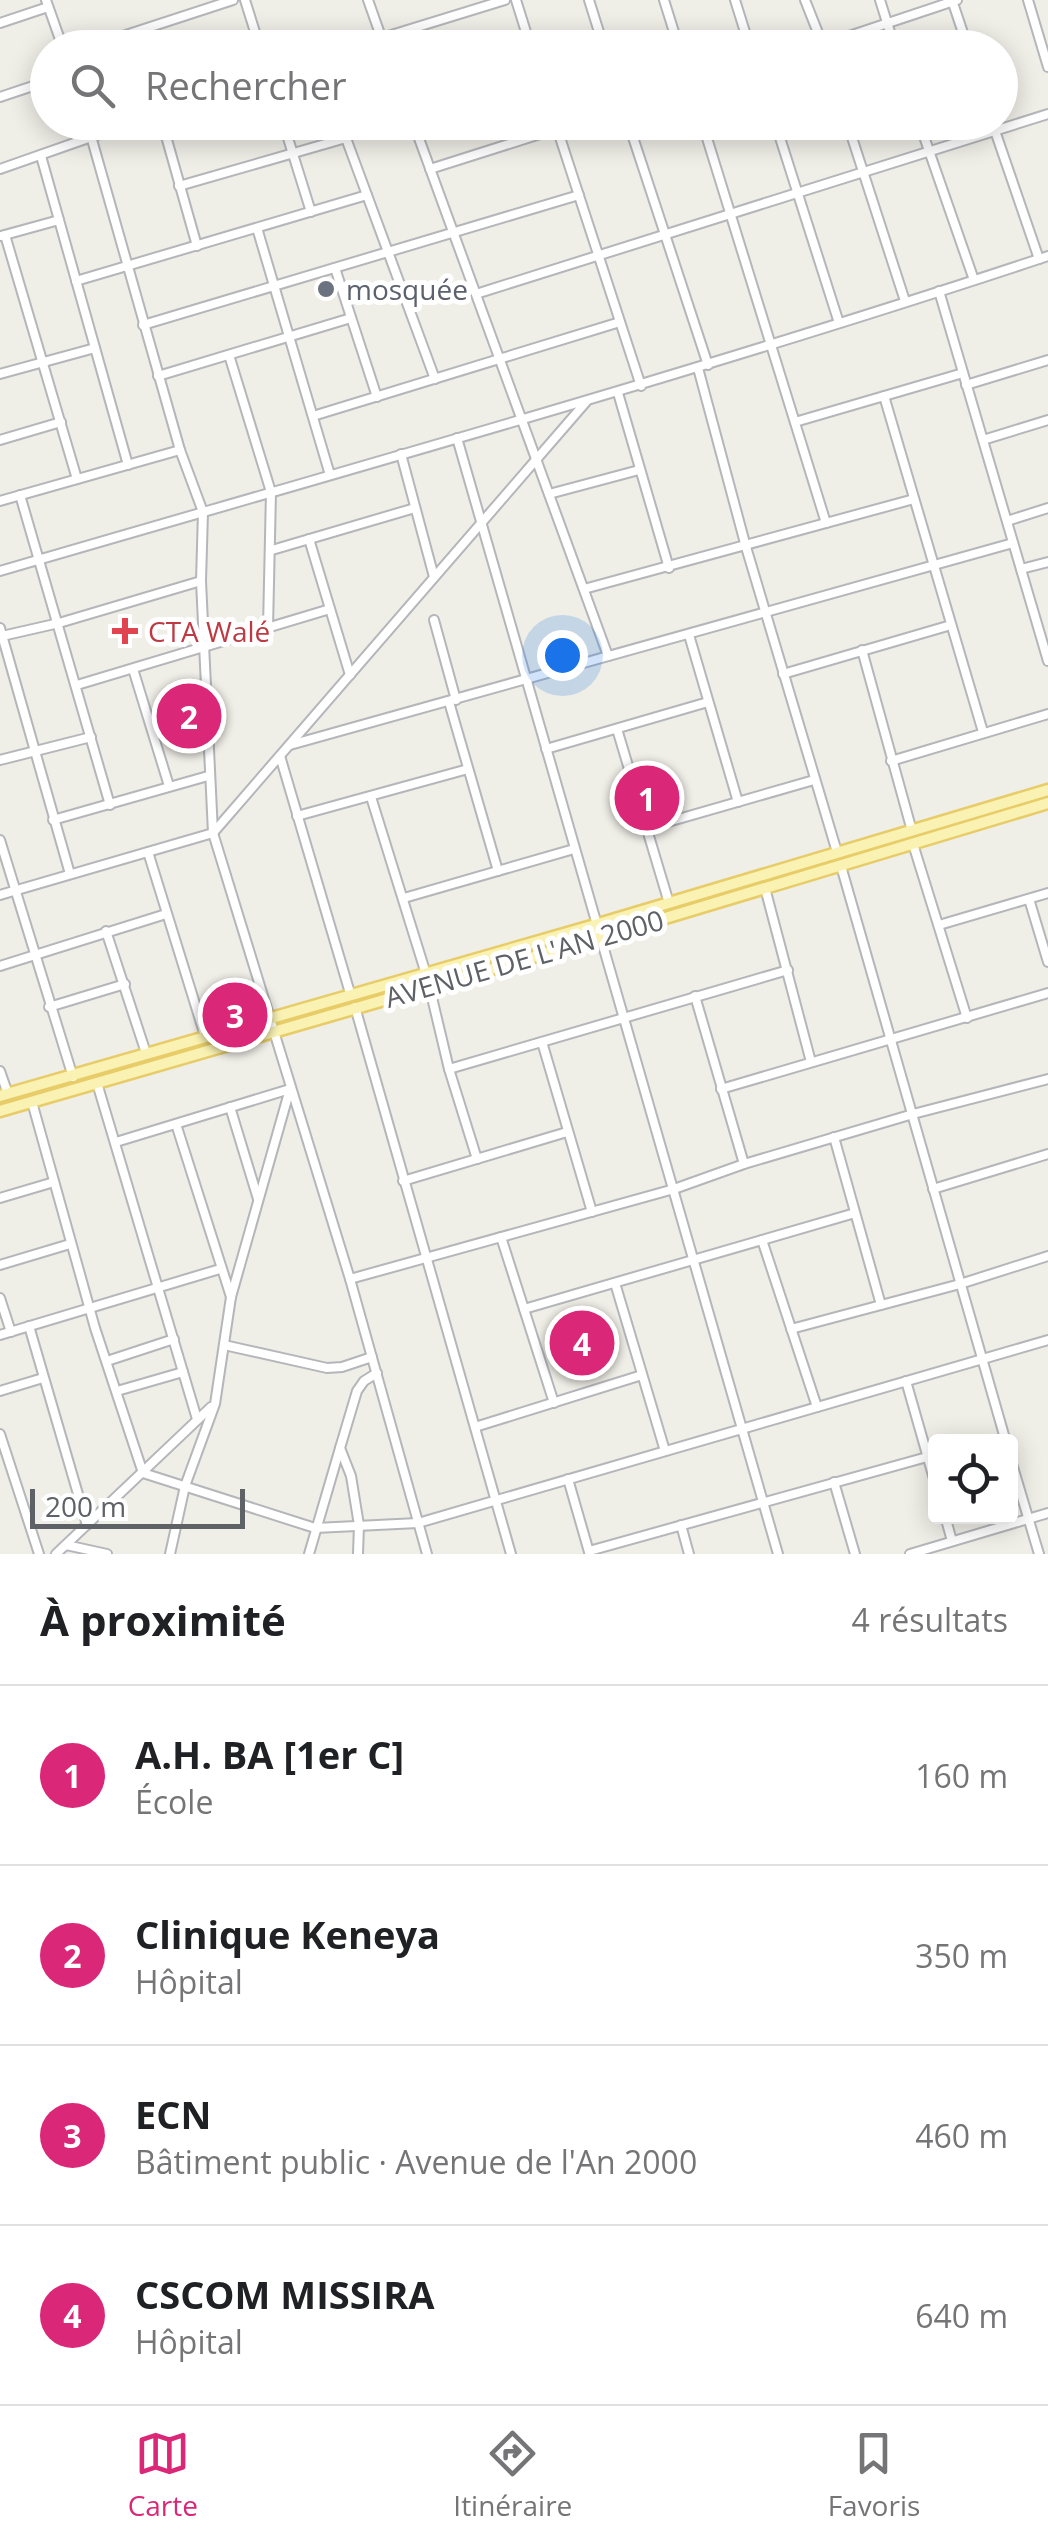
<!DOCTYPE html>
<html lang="fr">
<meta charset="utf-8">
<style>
body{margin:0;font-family:"Open Sans",sans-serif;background:#f2f2f2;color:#202124}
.controls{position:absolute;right:30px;bottom:30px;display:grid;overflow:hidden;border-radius:10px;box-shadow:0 5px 25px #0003}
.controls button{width:90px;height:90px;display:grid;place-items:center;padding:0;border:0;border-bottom:2px solid #e0e0e0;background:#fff;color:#202124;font:50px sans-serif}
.scale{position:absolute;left:30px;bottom:25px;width:215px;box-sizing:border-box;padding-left:10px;border:5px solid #5e6166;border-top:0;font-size:28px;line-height:35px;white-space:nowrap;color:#5e6166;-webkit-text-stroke:8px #fff;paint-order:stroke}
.you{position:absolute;left:562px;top:655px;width:35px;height:35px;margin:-25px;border:8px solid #fff;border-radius:50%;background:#1a73e8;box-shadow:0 0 0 15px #1a73e833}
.badge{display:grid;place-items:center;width:65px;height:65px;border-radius:50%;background:#db2777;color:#fff;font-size:32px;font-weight:700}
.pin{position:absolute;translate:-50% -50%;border:5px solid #fff;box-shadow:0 2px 10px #0006}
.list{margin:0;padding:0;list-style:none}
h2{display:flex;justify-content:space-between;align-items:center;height:130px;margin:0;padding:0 40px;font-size:42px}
h2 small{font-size:32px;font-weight:400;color:#757577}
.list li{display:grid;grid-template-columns:65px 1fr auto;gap:30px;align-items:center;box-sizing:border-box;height:180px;padding:0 40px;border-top:2px solid #e0e0e0}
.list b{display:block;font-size:38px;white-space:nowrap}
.list p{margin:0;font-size:32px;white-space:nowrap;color:#757577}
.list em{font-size:32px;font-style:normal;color:#757577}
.icon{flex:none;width:55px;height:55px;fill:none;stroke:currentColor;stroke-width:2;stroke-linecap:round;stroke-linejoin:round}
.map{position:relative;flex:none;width:1048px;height:1554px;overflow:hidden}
.search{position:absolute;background:#fff;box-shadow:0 5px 25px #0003;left:30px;right:30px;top:30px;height:110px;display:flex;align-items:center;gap:25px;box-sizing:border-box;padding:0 35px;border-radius:55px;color:#757577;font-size:38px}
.sheet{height:850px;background:#fff}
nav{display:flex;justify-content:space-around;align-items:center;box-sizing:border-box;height:140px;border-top:2px solid #e0e0e0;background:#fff;font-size:28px;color:#757577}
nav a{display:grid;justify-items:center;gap:5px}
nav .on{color:#db2777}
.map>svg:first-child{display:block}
</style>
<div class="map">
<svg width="1048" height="1554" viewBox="0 0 1048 1554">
<rect width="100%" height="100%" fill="#efeee7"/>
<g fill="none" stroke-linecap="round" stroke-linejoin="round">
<defs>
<g id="minor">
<path d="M46,0l17,48"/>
<path d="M245,0l15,48"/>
<path d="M368,0l17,48"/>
<path d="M516,0l15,48"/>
<path d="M589,0l15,48"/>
<path d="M664,0l15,48"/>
<path d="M735,0l15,48"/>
<path d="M805,0l19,48"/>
<path d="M880,0l15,48"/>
<path d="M952,0l16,48"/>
<path d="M1028,0l20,67"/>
<path d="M0,23l48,-16"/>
<path d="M86,48l147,-48"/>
<path d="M349,48l156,-48"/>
<path d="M813,48l144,-48"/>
<path d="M0,97l48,-16"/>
<path d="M87,122l93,328 23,62 -2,69 12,252 137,446 77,275"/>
<path d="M162,122l35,124"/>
<path d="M283,122l28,90"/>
<path d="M340,122l95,257"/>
<path d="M413,122l195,534"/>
<path d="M555,122l86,264"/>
<path d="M628,122l80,243"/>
<path d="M702,122l124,401"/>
<path d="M775,122l64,201"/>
<path d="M847,122l58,179"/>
<path d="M919,122l55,158"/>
<path d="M992,122l47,137"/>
<path d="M41,156l87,309"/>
<path d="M0,169l134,-47"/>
<path d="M430,169l148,-47"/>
<path d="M179,186l167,-48"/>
<path d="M257,228l73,247"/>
<path d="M5,235l72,244"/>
<path d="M1,236l58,-16"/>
<path d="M335,268l42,129"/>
<path d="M76,281l291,-86"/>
<path d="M939,291l109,370"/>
<path d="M476,294l572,-180"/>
<path d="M143,325l436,-130"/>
<path d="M229,355l42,137 -3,136"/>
<path d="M698,368l48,179 91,305"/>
<path d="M0,374l95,-26"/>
<path d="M158,376l193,-58"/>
<path d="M966,385l82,-25"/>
<path d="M618,393l51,175"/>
<path d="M884,396l99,336"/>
<path d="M313,416l307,-94"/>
<path d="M795,422l168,-49"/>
<path d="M457,438l321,1116"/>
<path d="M0,440l61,-18"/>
<path d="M983,440l65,-20"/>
<path d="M401,454l33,123"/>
<path d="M549,494l90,-24"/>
<path d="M20,495l90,310"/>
<path d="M0,501l180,-51"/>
<path d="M1007,521l41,-13"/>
<path d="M309,539l41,136"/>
<path d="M272,550l143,-42"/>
<path d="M1021,569l27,-7"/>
<path d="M0,571c350,-102 702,-200 1048,-315"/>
<path d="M584,589l330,-90"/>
<path d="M434,620l22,80"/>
<path d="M0,628l70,246"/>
<path d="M689,635l49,167"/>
<path d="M2,636l57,-13 142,-42"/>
<path d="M862,650l50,181"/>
<path d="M133,669l36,117"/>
<path d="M783,674l168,-49"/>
<path d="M77,685l253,-76"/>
<path d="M449,702l49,169"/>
<path d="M617,729l52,174"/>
<path d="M290,745l723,-202"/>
<path d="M546,749l162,-47"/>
<path d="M280,756l70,237"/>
<path d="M0,760l91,-23"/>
<path d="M891,761l157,-47"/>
<path d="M371,797l55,177"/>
<path d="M297,816l171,-47"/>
<path d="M53,820l155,-44"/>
<path d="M647,828l167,-48"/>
<path d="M0,840l73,237"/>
<path d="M913,844l54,174"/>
<path d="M148,852l57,184"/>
<path d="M841,866l165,576"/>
<path d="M765,888l46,174"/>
<path d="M0,895l213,-62 373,-431"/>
<path d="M404,898l170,-49"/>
<path d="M1029,899l19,63"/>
<path d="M939,925l109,-32"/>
<path d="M106,931l40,122"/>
<path d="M0,966l166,-52"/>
<path d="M429,985l20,84 28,90"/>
<path d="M695,996l49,168"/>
<path d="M49,1007l76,-23"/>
<path d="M355,1007l156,547"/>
<path d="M542,1042l50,170"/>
<path d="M449,1069l339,-99"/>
<path d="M0,1071l8,23"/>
<path d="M97,1083l100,336"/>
<path d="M721,1089l327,-96"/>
<path d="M32,1102l63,226 48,145 172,55 103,-5 630,-183"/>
<path d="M230,1107l28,92"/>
<path d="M176,1124l55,173"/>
<path d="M834,1137l47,168"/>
<path d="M116,1142l174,-53"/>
<path d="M403,1181l164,-49"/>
<path d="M933,1189l115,-35"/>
<path d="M0,1198l54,-16"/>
<path d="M501,1237l53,166"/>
<path d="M762,1240l55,167"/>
<path d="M0,1265l70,-21"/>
<path d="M350,1279l324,-90 70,-25 169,-50 135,-35"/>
<path d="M615,1283l50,168"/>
<path d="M0,1298l11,34"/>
<path d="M524,1309l331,-96"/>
<path d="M29,1326l58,199"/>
<path d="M791,1329l169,-45 88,-28"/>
<path d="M0,1335l220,-66"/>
<path d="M224,1345l103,23 15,-1 30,-10"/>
<path d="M107,1361l67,-22"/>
<path d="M906,1381l30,105"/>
<path d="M0,1391l43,-13"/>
<path d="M117,1391l66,-19"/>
<path d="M475,1427l167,-52"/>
<path d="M0,1434l39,120"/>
<path d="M1010,1457l29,97"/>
<path d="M568,1479l21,73"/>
<path d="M834,1482l21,72"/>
<path d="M945,1516l7,25"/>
<path d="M681,1525l8,29"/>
<path d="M66,1545l41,9"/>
<path d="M589,1551l338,-94"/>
<path d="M56,1554l155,-147"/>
<path d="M170,1554l15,-68 30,-82 16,-107 59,-208"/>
<path d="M309,1554l31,-106"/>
<path d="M358,1554l1,-29 -8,-49 -11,-28 17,-57 7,-10 13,-8"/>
<path d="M910,1554l138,-41"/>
</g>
<g id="major">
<path d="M0,1096l595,-171 453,-135"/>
<path d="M0,1111l602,-174 446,-134"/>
</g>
</defs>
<!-- minor casing -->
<use href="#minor" stroke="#b4b6ba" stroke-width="12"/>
<!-- major casing -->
<use href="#major" stroke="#e7cc68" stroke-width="15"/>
<!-- minor -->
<use href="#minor" stroke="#fff" stroke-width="8"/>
<!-- major -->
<use href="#major" stroke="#f9f2b2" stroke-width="10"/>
</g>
<!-- markers -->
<circle fill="#6b7280" stroke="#fff" stroke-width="4" cx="326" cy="289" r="10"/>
<path fill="#e0444e" stroke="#fff" stroke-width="4" d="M120 616h10v10h10v10h-10v10h-10v-10h-10v-10h10z"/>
<g text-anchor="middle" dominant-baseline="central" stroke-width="10" stroke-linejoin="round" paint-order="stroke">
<!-- worship labels -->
<g font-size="28" fill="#5b616d" stroke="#fff" text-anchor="start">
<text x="346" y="289">mosquée</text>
</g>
<!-- health labels -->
<g font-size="28" fill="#be3a42" stroke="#fff" text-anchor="start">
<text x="148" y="631">CTA Walé</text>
</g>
<!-- street labels -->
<g font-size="28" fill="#5e6166" stroke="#fff">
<text transform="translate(524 958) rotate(-16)">AVENUE DE L'AN 2000</text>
</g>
</g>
</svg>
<div class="controls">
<button><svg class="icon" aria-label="locate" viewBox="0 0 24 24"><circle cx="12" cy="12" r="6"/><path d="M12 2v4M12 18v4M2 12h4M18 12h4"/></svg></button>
</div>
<div class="scale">200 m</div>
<div class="you"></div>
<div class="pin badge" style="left:647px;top:798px">1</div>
<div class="pin badge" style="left:189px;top:716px">2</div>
<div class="pin badge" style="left:235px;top:1015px">3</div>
<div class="pin badge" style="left:582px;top:1343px">4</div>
<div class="search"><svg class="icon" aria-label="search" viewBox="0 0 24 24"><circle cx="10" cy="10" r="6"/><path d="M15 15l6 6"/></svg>Rechercher</div>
</div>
<section class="sheet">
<h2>À proximité<small>4 résultats</small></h2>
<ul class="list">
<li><span class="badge">1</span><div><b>A.H. BA [1er C]</b><p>École</p></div><em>160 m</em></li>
<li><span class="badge">2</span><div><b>Clinique Keneya</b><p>Hôpital</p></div><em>350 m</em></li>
<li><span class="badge">3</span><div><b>ECN</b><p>Bâtiment public · Avenue de l'An 2000</p></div><em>460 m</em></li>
<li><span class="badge">4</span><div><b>CSCOM MISSIRA</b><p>Hôpital</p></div><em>640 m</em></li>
</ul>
</section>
<nav>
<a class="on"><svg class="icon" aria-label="map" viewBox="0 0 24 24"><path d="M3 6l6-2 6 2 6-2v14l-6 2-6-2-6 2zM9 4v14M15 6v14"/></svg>Carte</a>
<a><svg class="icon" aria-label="directions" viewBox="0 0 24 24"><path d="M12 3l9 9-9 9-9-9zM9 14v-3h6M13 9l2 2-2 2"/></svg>Itinéraire</a>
<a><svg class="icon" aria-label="saved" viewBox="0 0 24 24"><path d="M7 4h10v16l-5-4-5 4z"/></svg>Favoris</a>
</nav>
